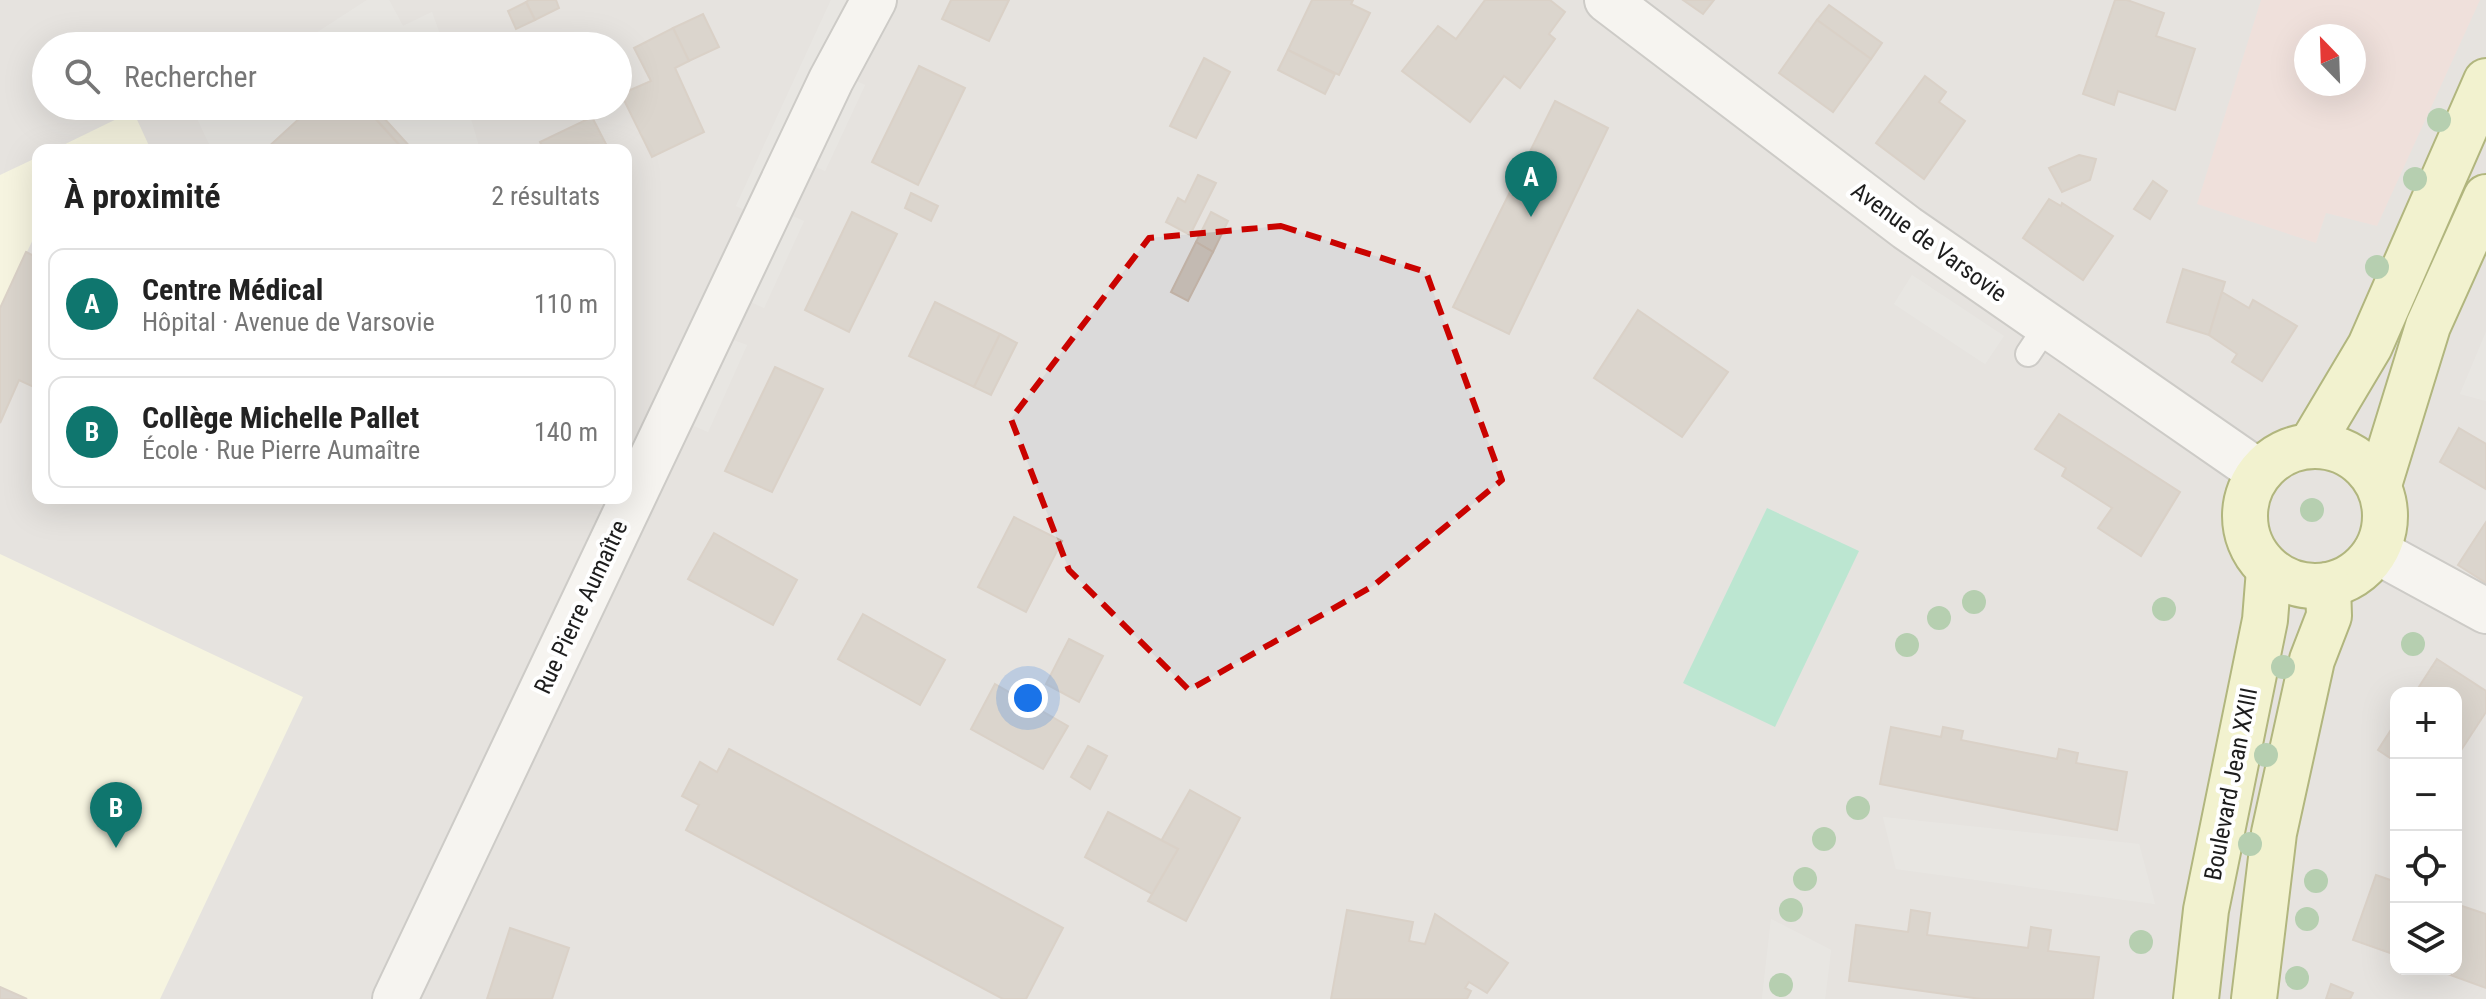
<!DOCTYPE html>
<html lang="fr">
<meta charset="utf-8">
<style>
body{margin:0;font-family:"Roboto Condensed",sans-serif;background:#f6f6f6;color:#222}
.controls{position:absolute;right:24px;bottom:24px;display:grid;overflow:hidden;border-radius:16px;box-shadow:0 8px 32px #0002}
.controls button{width:72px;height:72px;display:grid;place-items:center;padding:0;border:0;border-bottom:2px solid #e0e0e0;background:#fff;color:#222;font:40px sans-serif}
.compass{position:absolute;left:2294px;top:24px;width:72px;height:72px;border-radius:50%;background:#fff;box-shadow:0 8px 32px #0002;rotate:337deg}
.you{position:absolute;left:1028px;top:698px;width:28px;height:28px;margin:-20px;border:6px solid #fff;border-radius:50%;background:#1a73e8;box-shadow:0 0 0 12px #1a73e833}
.badge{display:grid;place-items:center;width:52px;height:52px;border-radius:50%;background:#0f766e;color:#fff;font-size:26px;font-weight:700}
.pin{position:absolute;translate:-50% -66px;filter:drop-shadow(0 2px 4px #0008)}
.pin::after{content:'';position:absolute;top:42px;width:28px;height:24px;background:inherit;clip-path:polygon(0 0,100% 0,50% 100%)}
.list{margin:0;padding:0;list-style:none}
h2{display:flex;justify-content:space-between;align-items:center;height:104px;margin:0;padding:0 32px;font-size:34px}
h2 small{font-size:26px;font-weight:400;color:#767676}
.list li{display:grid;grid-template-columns:52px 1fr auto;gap:24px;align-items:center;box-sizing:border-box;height:112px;margin:0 16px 16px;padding:0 16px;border:2px solid #e0e0e0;border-radius:16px}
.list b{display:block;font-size:30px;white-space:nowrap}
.list p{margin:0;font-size:26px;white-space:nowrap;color:#767676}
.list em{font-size:26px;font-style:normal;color:#767676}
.icon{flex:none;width:44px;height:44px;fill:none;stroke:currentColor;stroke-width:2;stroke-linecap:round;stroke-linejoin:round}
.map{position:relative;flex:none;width:2486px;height:999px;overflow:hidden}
.search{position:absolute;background:#fff;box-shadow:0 8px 32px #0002;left:32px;top:32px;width:600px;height:88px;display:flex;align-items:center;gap:20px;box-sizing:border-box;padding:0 28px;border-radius:44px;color:#767676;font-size:30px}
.panel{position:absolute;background:#fff;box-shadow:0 8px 32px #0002;left:32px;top:144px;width:600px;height:360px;border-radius:16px}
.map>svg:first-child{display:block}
</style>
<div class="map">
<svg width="2486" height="999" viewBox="0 0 2486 999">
<rect width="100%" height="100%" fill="#eeebe3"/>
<!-- residential -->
<path fill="#dbdada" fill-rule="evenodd" d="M0,0h2486v999h-2486zM2306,36h48v48h-48zM46,46h572v60h-572zM38,150h588v348h-588zM2396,693h60v276h-60z"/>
<!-- commercial -->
<path fill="#f0d3d1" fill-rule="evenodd" d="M2261,0h219l-103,226 -51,-13 -10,30 -119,-39zM2306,36h48v48h-48z"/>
<!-- education -->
<g fill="#feffdb">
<path d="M133,111l18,39h-98z"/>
<path d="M38,157v72l-38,79v-133z"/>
<path d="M0,554l303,143 -143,302h-160z"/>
</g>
<!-- pitch -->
<path fill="#7fdfbb" d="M1767,508l92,43 -84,176 -92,-44z"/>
<!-- parking -->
<g fill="#e1e1e1">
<path d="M367,0h22l14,26 29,-14 12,34h-148z"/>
<path d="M831,0h18l-98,213 -15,-7z"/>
<path d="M850,78l15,7 -40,86 -13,-6z"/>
<path d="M203,106h110l-48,44h-53l-18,-38z"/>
<path d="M373,106h94l13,44h-67z"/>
<path d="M790,215l14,6 -40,87 -13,-6z"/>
<path d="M1912,275l92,61 -19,28 -91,-60z"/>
<path d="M2486,332v69l-26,-7z"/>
<path d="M733,340l14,5 -39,87 -14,-6z"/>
<path d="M1883,817l256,27 16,60 -259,-35z"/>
<path d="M1771,919l60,31 -6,49h-63z"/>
</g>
<!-- building -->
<g fill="#c3bab2" stroke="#c0b1a5" stroke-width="2">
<path d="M529,0h27l3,8 -24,12 -9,-18z"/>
<path d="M951,0h58l-20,41 -47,-22z"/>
<path d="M1312,0h41l-2,4 19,9 -31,62 -51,-25z"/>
<path d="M1485,0h65l15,12 -16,22 6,5 -35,49 -16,-12 -34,46 -68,-51 36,-45 18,13z"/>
<path d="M1683,0h31l-11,14z"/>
<path d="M2115,0h12l37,13 -8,23 39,13 -20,61 -57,-19 -4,14 -31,-11z"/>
<path d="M526,2l9,18 -19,9 -8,-18z"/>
<path d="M1829,5l53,38 -11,16 -54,-39z"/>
<path d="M703,14l16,33 -30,14 -16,-33z"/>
<path d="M1817,20l54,39 -38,53 -54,-39z"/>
<path d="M673,28l16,33 -14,7 29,64 -52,25 -31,-63 30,-13 -17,-33z"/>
<path d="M1288,50l47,24 -10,20 -47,-24z"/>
<path d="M1204,58l26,14 -34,66 -26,-12z"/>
<path d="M919,66l46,22 -47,97 -46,-23z"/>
<path d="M1925,76l21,16 -7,10 26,19 -41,58 -48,-36z"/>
<path d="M1555,101l53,27 -99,206 -56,-27z"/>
<path d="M313,106h51l40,44h-139z"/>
<path d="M364,106h9l40,44h-9z"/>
<path d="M592,117l17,33h-65l-4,-8z"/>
<path d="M2079,155l17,4 -6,21 -28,12 -13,-24z"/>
<path d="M1198,175l18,8 -26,52 -24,-13 12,-24 7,4z"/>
<path d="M2153,181l14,10 -17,28 -16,-10z"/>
<path d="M911,193l27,13 -7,15 -26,-13z"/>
<path d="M2049,199l12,7 1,-3 51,33 -30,44 -60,-42z"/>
<path d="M852,212l45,22 -48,98 -44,-22z"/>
<path d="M1211,212l17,9 -15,31 -17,-10z"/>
<path d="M1196,242l17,10 -25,49 -17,-9z"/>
<path d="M26,252l12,6v131l-19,-9 -19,43v-115z"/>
<path d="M2183,269l42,13 -16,53 -42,-13z"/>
<path d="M2222,292l27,16 4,-8 44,26 -35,55 -30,-19 5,-8 -28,-19z"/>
<path d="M935,302l65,32 -26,53 -65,-31z"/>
<path d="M1638,310l90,62 -46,65 -88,-59z"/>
<path d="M1000,334l17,9 -26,52 -17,-8z"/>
<path d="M775,367l48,22 -51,103 -47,-21z"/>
<path d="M2059,414l121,78 -39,64 -43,-28 14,-20 -50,-32 4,-8 -31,-19z"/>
<path d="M2459,428l27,16v45l-46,-27z"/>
<path d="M1014,517l48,24 -36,71 -48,-25z"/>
<path d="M2486,522v61l-28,-18z"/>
<path d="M714,533l83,47 -24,45 -85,-46z"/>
<path d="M863,614l82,46 -25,45 -82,-46z"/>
<path d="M1069,639l34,17 -24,46 -33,-18z"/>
<path d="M2437,659l49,32v21l-30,46v-65h-41z"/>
<path d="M995,684l73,42 -25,43 -72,-40z"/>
<path d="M2396,722v40l-18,-12z"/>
<path d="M1891,727l50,10 2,-10 20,4 -2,9 96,19 2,-10 19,4 -2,10 51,9 -10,58 -237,-46z"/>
<path d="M1088,746l19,10 -17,33 -19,-12z"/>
<path d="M729,749l334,179 -37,71h-23l-317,-169 13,-25 -17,-9 18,-34 17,10z"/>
<path d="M1190,790l50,28 -54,103 -38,-20 30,-52 -17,-8z"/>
<path d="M1108,812l70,37 -26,45 -67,-37z"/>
<path d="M2376,875l20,7v73l-43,-15z"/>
<path d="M2456,904l30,10v74l-52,-19h22z"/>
<path d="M1347,910l66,12 -4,19 16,3 10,-30 73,49 -21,30 -18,-11 -4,6 6,3 -4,8h-136z"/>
<path d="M1911,910l19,3 -3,22 101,13 3,-21 20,3 -3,21 51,6 -6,42h-112l-132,-18 7,-56 52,7z"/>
<path d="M510,928l59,20 -17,51h-65z"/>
<path d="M2331,984l22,9 -3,6h-24z"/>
<path d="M0,987l27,12h-27z"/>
</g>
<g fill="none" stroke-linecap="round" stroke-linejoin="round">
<defs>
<path id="service" d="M2028,354l18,-27"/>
<g id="minor">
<path d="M1607,0l300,228 352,244"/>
<path d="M2376,551l110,60"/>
<path d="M395,999l436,-919 43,-80"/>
</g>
<g id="secondary">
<path d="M2311,445l59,-99 116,-265"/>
<circle cx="2315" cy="516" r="70"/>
<path d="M2379,485l49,-159 58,-129"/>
<path d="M2196,999l10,-89 59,-290 4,-50"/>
<path d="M2254,999l20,-166 38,-173 17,-44 -1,-31"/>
</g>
</defs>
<!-- service casing -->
<use href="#service" stroke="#a4a4a4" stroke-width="28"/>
<!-- minor casing -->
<use href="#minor" stroke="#a4a4a4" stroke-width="48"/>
<!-- secondary casing -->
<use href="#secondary" stroke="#677503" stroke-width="48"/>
<!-- service -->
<use href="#service" stroke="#fff" stroke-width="24"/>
<!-- minor -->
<use href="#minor" stroke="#fff" stroke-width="44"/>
<!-- secondary -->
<use href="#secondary" stroke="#f6fab5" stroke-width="44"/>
</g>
<!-- trees -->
<g fill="#71ae72">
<circle cx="2439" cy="120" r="12"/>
<circle cx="2415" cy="179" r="12"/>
<circle cx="2377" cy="267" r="12"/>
<circle cx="2312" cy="510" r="12"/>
<circle cx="1974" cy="602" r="12"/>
<circle cx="2164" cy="609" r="12"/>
<circle cx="1939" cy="618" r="12"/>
<circle cx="2413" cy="644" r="12"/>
<circle cx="1907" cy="645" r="12"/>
<circle cx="2283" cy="667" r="12"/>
<circle cx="2266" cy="755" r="12"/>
<circle cx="1858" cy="808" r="12"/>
<circle cx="1824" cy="839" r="12"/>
<circle cx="2250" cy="844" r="12"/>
<circle cx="1805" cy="879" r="12"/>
<circle cx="2316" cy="881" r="12"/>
<circle cx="1791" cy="910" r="12"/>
<circle cx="2307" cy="919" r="12"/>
<circle cx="2141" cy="942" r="12"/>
<circle cx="2297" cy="978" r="12"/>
<circle cx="1781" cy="985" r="12"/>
</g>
<!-- marked area -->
<path d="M0 0H2486V999H0ZM1281,226l145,46 76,208 -129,106 -184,104 -120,-120 -58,-151 138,-181z" fill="#eeebe3" fill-opacity=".55" fill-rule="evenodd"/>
<path fill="none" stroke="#ca0300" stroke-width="6" stroke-dasharray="16 10" stroke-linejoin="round" d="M1281,226l145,46 76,208 -129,106 -184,104 -120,-120 -58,-151 138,-181z"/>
<g text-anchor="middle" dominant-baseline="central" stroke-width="8" stroke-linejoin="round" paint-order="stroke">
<!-- street labels -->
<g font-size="24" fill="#1d1d1d" stroke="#fff">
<text transform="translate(1929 242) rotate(36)">Avenue de Varsovie</text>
<text transform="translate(581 607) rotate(-65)">Rue Pierre Aumaître</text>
<text transform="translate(2231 784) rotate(-79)">Boulevard Jean XXIII</text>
</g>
</g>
</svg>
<div class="controls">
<button>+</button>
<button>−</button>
<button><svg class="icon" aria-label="locate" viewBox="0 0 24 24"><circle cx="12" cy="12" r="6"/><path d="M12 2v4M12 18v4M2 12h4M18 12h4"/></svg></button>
<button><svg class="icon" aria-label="layers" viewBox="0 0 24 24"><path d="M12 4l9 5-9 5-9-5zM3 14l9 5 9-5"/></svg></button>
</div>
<svg class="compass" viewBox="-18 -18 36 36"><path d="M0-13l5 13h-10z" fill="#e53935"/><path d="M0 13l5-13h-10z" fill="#767676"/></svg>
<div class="you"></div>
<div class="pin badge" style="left:1531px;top:217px">A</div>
<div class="pin badge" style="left:116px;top:848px">B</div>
<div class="search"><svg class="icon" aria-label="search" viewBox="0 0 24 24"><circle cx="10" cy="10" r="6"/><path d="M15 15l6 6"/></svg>Rechercher</div>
<section class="panel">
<h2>À proximité<small>2 résultats</small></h2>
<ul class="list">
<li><span class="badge">A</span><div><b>Centre Médical</b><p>Hôpital · Avenue de Varsovie</p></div><em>110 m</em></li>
<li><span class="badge">B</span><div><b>Collège Michelle Pallet</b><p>École · Rue Pierre Aumaître</p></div><em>140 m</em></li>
</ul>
</section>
</div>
